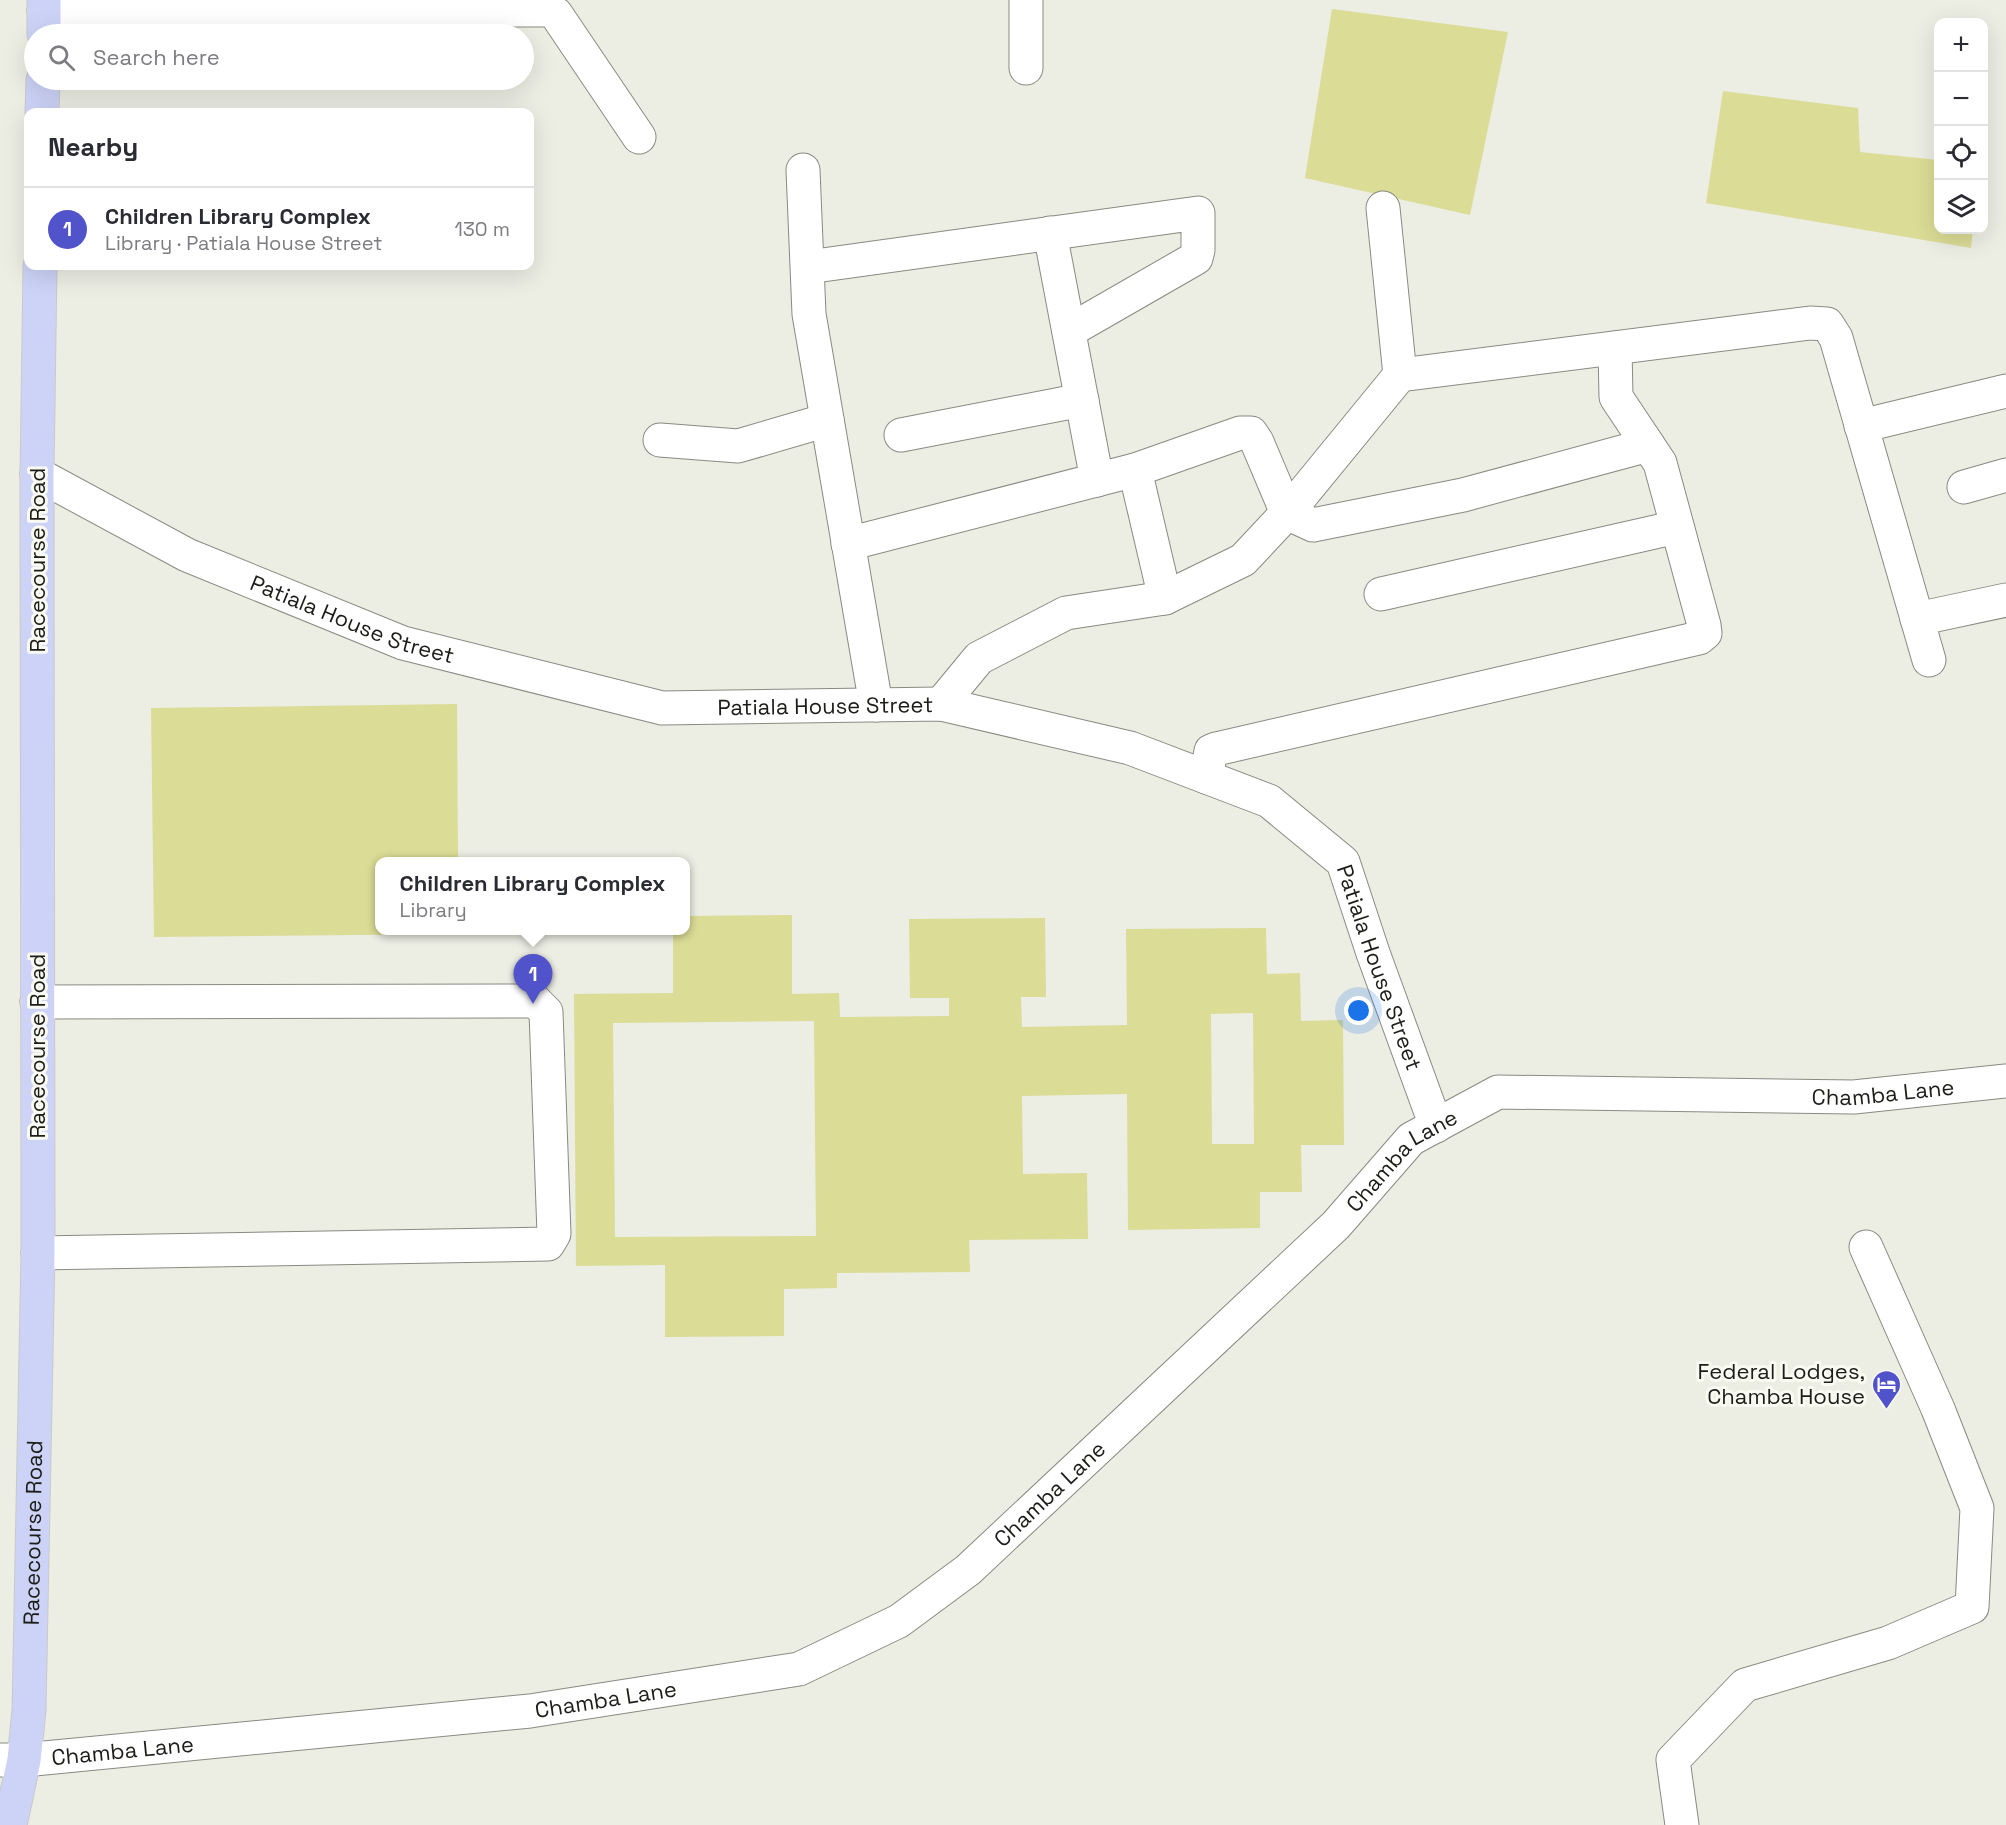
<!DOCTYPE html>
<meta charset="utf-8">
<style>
body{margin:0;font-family:"Space Grotesk",sans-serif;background:#f7f7f7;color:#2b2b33}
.controls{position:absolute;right:18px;top:18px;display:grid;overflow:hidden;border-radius:12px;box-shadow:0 6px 24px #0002}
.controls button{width:54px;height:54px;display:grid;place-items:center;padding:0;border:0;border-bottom:2px solid #e1e1e2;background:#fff;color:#2b2b33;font:30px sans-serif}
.you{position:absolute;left:1359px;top:1011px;width:21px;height:21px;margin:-15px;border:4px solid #fff;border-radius:50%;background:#1a73e8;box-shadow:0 0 0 9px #1a73e833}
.badge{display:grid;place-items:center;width:39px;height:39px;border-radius:50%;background:#5153ca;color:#fff;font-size:20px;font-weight:700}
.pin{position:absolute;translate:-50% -50px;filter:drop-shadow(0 2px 3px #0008)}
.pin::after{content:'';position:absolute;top:32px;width:21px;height:18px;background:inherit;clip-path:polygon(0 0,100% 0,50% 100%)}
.popup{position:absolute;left:375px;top:857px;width:315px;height:78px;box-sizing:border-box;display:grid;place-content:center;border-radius:12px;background:#fff;filter:drop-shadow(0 2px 4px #0005);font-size:20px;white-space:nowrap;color:#7c7c81}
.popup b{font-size:22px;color:#2b2b33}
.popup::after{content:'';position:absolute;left:50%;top:100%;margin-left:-12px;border:12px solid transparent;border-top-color:#fff}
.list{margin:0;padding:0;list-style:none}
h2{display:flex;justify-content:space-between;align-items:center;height:78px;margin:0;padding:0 24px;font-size:26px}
h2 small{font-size:20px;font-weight:400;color:#7c7c81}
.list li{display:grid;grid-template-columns:39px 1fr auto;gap:18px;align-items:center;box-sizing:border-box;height:84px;padding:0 24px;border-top:2px solid #e1e1e2}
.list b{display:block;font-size:22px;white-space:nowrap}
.list p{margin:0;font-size:20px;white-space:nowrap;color:#7c7c81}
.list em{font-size:20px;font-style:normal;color:#7c7c81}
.icon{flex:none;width:33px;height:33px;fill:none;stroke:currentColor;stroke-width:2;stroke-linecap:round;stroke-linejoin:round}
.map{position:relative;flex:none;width:2006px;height:1825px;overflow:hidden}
.search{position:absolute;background:#fff;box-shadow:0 6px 24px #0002;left:24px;top:24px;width:510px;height:66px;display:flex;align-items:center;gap:15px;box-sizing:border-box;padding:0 21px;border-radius:33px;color:#7c7c81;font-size:22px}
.panel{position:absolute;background:#fff;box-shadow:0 6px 24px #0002;left:24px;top:108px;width:510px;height:162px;border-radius:12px}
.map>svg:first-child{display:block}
</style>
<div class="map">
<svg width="2006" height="1825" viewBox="0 0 2006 1825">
<rect width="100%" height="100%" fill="#ecede3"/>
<!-- building -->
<g fill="#dbdc95" fill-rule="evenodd">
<path d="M1332,9l176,23 -38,183 -165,-37z"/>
<path d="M1723,91l135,17 2,44 78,8v70h35l-2,18 -265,-45z"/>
<path d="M457,704l1,158h-78v68h78v4l-304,3 -3,-229z"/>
<path d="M792,915v79l47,-1 1,24 109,-1v-18h-39l-1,-79 136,-1 1,79h-25l1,30 105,-2 -1,-96 140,-1 1,46 33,-1 1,48 42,-1 1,125h-43l1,47h-42v36l-132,2 -1,-136 -105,2 1,78 64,-1 1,66 -119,1 1,32 -133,1v15l-53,1v47l-119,1v-72l-89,1 -2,-272 99,-1v-63h13v-14zM1253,1013l1,131h-42l-1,-130zM814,1021l2,215 -201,1 -2,-214z"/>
</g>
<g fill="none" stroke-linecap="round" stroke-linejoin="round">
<defs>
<g id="minor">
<path d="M44,11l505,-1 7,4 83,123"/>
<path d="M1026,68v-68"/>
<path d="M803,170l6,144 67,391"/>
<path d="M1383,208l17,167"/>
<path d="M1050,233l47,247"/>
<path d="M808,267l390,-54v37l-2,8 -127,73"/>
<path d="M1861,426l145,-35"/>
<path d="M901,435l181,-35"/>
<path d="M660,440l78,6 89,-26"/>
<path d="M1135,470l105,-37h11l6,9 30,71 26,12 150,-30 185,-50"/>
<path id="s1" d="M37,474l150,81 216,88 259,65 279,-4 189,44 139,53 74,61 30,91 63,173"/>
<path d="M1964,487l42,-12"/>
<path d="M848,544l287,-74 30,128"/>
<path d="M1381,594l296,-67"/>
<path d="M1917,619l89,-19"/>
<path d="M941,704l38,-46 87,-45 99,-15 78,-38 44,-47 113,-138 410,-52 17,1 9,14 93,322"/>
<path d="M1206,777l5,-26 5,-2 483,-111 6,-5 -1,-8 -44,-162 -44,-66 -1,-49"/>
<path d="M37,1002l498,-1 11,11 8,222 -6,10 -510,9"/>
<path id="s2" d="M0,1760h24l506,-49 269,-42 100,-48 69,-51 368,-345 75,-86 87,-47 356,5 152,-16"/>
<path d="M1682,1825l-9,-65 72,-75 143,-42 84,-36 5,-99 -39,-99 -72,-162"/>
</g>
<g id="major">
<path d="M44,34v-34"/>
<path d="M42,112l1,-32"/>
<path id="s3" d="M10,1825l14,-65 5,-50 9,-457 -1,-779 3,-208"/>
</g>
</defs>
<!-- minor casing -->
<use href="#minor" stroke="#898a81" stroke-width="35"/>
<!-- major casing -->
<use href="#major" stroke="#c9c9c8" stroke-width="35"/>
<!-- minor -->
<use href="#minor" stroke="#fff" stroke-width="33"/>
<!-- major -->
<use href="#major" stroke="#cdd3f7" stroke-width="33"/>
</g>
<!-- icons -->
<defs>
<symbol id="hotel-pin" viewBox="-11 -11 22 30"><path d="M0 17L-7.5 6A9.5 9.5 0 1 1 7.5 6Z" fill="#5153ca" stroke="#f9faf1"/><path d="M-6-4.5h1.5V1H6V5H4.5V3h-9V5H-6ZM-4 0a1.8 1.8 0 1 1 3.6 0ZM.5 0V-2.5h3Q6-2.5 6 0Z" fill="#fff"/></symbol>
</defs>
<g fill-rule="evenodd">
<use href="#hotel-pin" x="1870" y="1368" width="33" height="45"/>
</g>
<g text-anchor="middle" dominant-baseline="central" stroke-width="6" stroke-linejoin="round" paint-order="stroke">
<!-- street labels -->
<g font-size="22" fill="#1c1c19" stroke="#f9faf1">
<text transform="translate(37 560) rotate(-90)">Racecourse Road</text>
<text stroke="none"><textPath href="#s1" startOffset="348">Patiala House Street</textPath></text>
<text stroke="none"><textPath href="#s1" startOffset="834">Patiala House Street</textPath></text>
<text stroke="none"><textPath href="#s1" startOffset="1500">Patiala House Street</textPath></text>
<text transform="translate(37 1046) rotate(-90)">Racecourse Road</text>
<text stroke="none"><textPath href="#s2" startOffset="2104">Chamba Lane</textPath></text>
<text stroke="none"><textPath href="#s2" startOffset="1599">Chamba Lane</textPath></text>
<text stroke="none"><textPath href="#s2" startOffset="1113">Chamba Lane</textPath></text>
<text stroke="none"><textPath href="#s3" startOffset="294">Racecourse Road</textPath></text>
<text stroke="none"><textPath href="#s2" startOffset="609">Chamba Lane</textPath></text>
<text stroke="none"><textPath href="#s2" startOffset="123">Chamba Lane</textPath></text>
</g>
<!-- poi labels -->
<g font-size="22" fill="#1c1c19" stroke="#f9faf1" text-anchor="end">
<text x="1865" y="1371">Federal Lodges,<tspan x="1865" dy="25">Chamba House</tspan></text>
</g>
</g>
</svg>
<div class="controls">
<button>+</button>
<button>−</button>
<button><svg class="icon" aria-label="locate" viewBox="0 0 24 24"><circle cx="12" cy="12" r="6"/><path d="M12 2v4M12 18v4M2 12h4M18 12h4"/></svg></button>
<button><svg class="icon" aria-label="layers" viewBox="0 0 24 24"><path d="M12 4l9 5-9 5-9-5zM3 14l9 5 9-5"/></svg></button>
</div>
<div class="you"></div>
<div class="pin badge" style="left:533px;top:1004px">1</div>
<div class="popup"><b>Children Library Complex</b>Library</div>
<div class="search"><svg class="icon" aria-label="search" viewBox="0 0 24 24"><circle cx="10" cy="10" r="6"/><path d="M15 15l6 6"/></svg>Search here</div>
<section class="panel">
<h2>Nearby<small></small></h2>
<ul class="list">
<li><span class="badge">1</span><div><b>Children Library Complex</b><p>Library · Patiala House Street</p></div><em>130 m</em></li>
</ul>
</section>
</div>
